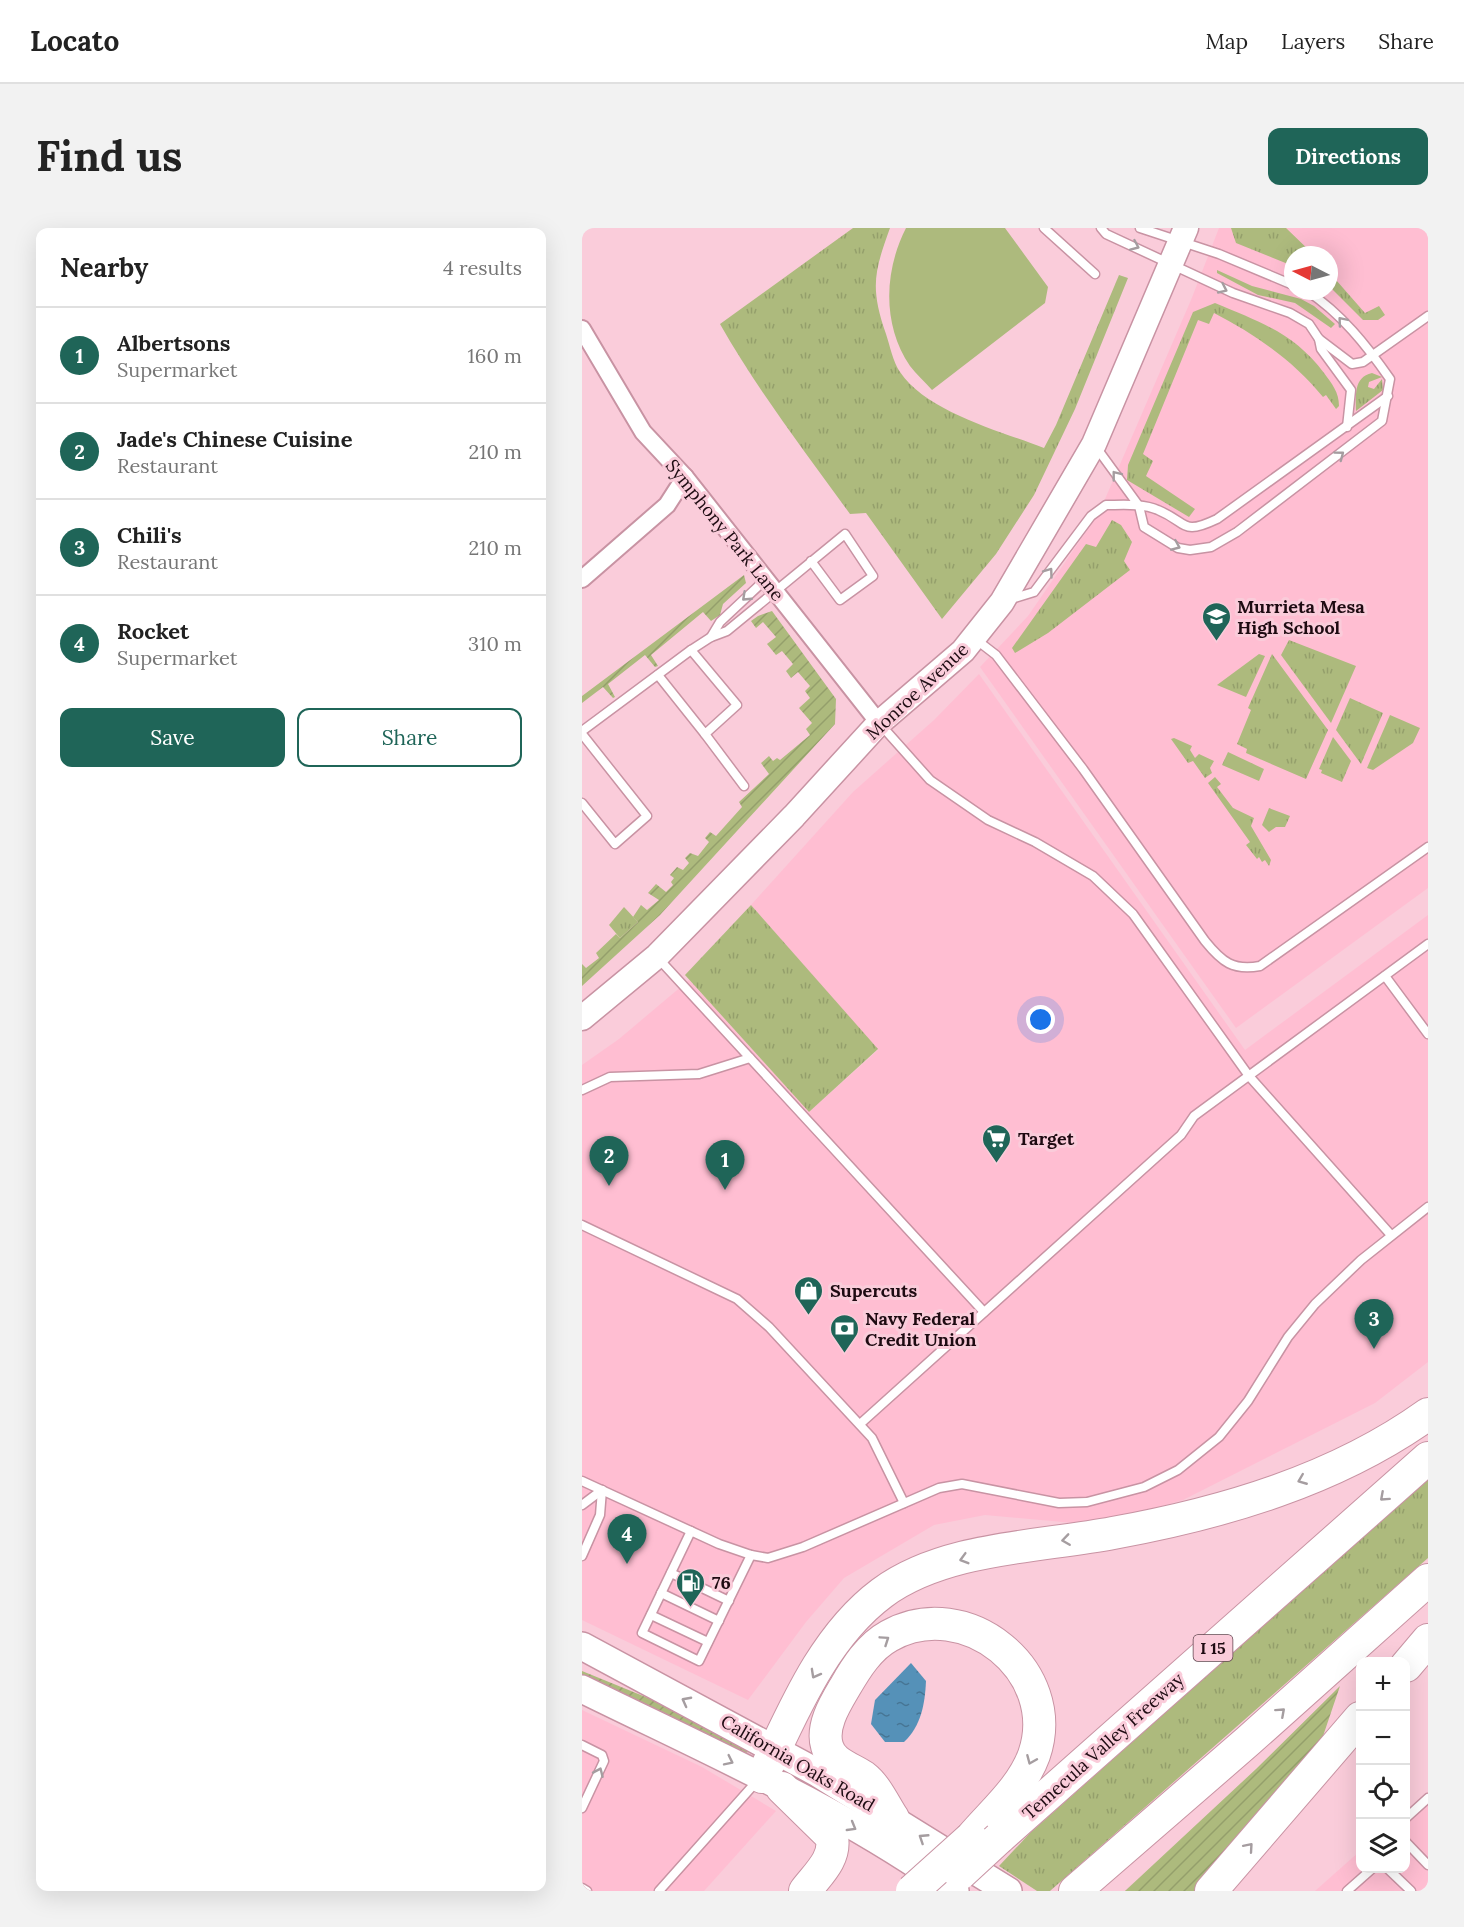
<!DOCTYPE html>
<meta charset="utf-8">
<style>
body{margin:0;font-family:Lora,serif;background:#f2f2f2;color:#222}
.controls{position:absolute;right:18px;bottom:18px;display:grid;overflow:hidden;border-radius:12px;box-shadow:0 6px 24px #0002}
.controls button{width:54px;height:54px;display:grid;place-items:center;padding:0;border:0;border-bottom:2px solid #e0e0e0;background:#fff;color:#222;font:30px sans-serif}
.compass{position:absolute;left:702px;top:18px;width:54px;height:54px;border-radius:50%;background:#fff;box-shadow:0 6px 24px #0002;rotate:276deg}
.you{position:absolute;left:459px;top:792px;width:21px;height:21px;margin:-15px;border:4px solid #fff;border-radius:50%;background:#1a73e8;box-shadow:0 0 0 9px #1a73e833}
.badge{display:grid;place-items:center;width:39px;height:39px;border-radius:50%;background:#1f6558;color:#fff;font-size:20px;font-weight:700}
.pin{position:absolute;translate:-50% -50px;filter:drop-shadow(0 2px 3px #0008)}
.pin::after{content:'';position:absolute;top:32px;width:21px;height:18px;background:inherit;clip-path:polygon(0 0,100% 0,50% 100%)}
.list{margin:0;padding:0;list-style:none}
h2{display:flex;justify-content:space-between;align-items:center;height:78px;margin:0;padding:0 24px;font-size:26px}
h2 small{font-size:20px;font-weight:400;color:#767676}
.list li{display:grid;grid-template-columns:39px 1fr auto;gap:18px;align-items:center;box-sizing:border-box;height:96px;padding:0 24px;border-top:2px solid #e0e0e0}
.list b{display:block;font-size:22px;white-space:nowrap}
.list p{margin:0;font-size:20px;white-space:nowrap;color:#767676}
.list em{font-size:20px;font-style:normal;color:#767676}
.actions{display:flex;gap:12px;padding:18px 24px}
.actions a{flex:1;padding:14px 0;border:2px solid #1f6558;border-radius:12px;text-align:center;font-size:21px;color:#1f6558}
.actions .main{background:#1f6558;color:#fff}
.icon{flex:none;width:33px;height:33px;fill:none;stroke:currentColor;stroke-width:2;stroke-linecap:round;stroke-linejoin:round}
.map{position:relative;flex:none;width:846px;height:1663px;overflow:hidden;border-radius:12px}
header{display:flex;align-items:center;gap:36px;box-sizing:border-box;height:84px;padding:0 30px;background:#fff;border-bottom:2px solid #e0e0e0}
header strong{font-size:28px}
nav{display:flex;gap:33px;margin-inline-start:auto;font-size:21px}
.intro{display:flex;align-items:center;justify-content:space-between;box-sizing:border-box;height:144px;padding:0 36px}
h1{margin:0;font-size:42px}
.button{padding:15px 27px;border-radius:12px;background:#1f6558;color:#fff;font-size:21px;font-weight:700}
main{display:flex;gap:36px;padding:0 36px}
aside{flex:1;background:#fff;border-radius:12px;box-shadow:0 6px 24px #0002}
.map>svg:first-child{display:block}
</style>
<header>
<strong>Locato</strong>
<nav><a>Map</a><a>Layers</a><a>Share</a></nav>
</header>
<div class="intro"><h1>Find us</h1><a class="button">Directions</a></div>
<main>
<aside>
<h2>Nearby<small>4 results</small></h2>
<ul class="list">
<li><span class="badge">1</span><div><b>Albertsons</b><p>Supermarket</p></div><em>160 m</em></li>
<li><span class="badge">2</span><div><b>Jade's Chinese Cuisine</b><p>Restaurant</p></div><em>210 m</em></li>
<li><span class="badge">3</span><div><b>Chili's</b><p>Restaurant</p></div><em>210 m</em></li>
<li><span class="badge">4</span><div><b>Rocket</b><p>Supermarket</p></div><em>310 m</em></li>
</ul>
<div class="actions"><a class="main">Save</a><a>Share</a></div>
</aside>
<div class="map">
<svg width="846" height="1663" viewBox="0 0 846 1663">
<defs>
<pattern id="grass-tufts" width="24" height="20" patternUnits="userSpaceOnUse" patternTransform="scale(1.5)"><rect width="24" height="20" fill="#adba7d"/><path d="M3 7l-1-3M5 7V3M7 7l1-3M15 17l-1-3M17 17v-4M19 17l1-3" fill="none" stroke="#949f6b"/></pattern>
<pattern id="garden-furrows" width="10" height="10" patternUnits="userSpaceOnUse" patternTransform="scale(1.5)"><rect width="10" height="10" fill="#adba7d"/><path d="M-1 1l2-2M0 10L10 0M9 11l2-2" fill="none" stroke="#949f6b"/></pattern>
<pattern id="water-ripples" width="26" height="14" patternUnits="userSpaceOnUse" patternTransform="scale(1.5)"><rect width="26" height="14" fill="#5591b8"/><path d="M2 4q2-2 4 0t4 0M15 11q2-2 4 0t4 0" fill="none" stroke="#467594"/></pattern>
</defs>
<rect width="100%" height="100%" fill="#faccda"/>
<!-- built -->
<g fill="#ffbed2" fill-rule="evenodd">
<path d="M637,0h209v660l-192,140 -256,-361 48,-51 71,-103 92,-213zM711,27h36v36h-36z"/>
<path d="M397,446l266,376 183,-135v447l-53,41 -192,97 -67,19 -42,4 -89,-8 -51,10 -90,53 -38,44 -58,78 -166,-80v-555l37,-26 70,-59 120,132 69,-62 -127,-145 102,-113 81,-72z"/>
<path d="M0,1482l120,57 74,44 -72,80h-122z"/>
<path d="M846,1564v99h-113l45,-40v17h46v-56z"/>
</g>
<!-- grass -->
<g fill="url(#grass-tufts)">
<path d="M271,0h37c-16,44 -20,60 -4,106 4,12 7,28 14,38 27,40 100,59 144,76l12,-23 63,-150 9,3 -53,131 -41,86 -38,59 -54,65 -76,-106 -16,1c-45,-62 -92,-123 -130,-190z"/>
<path d="M649,0h55l28,27h-21v11l-57,-23z"/>
<path d="M635,42l35,16 49,13 13,7 21,18 -4,4 -36,-25 -37,-8 -41,-22z"/>
<path d="M747,44l36,41 14,-7 6,9 -7,5h-15l-34,-34z"/>
<path d="M633,75c45,19 79,30 109,70 8,11 15,19 15,33l-3,3 -10,-14 -3,2c-30,-37 -67,-62 -109,-84l-5,11 -11,-4 -55,134 10,7 -7,15 49,33 -6,8 -62,-37 1,-15 65,-153z"/>
<path d="M790,145l10,4 -13,5 -1,5 6,2 8,-10 1,11 -27,21c0,-14 -3,-34 16,-38z"/>
<path d="M530,292l9,5 11,17 -8,19 6,9 -82,63 -33,20 -3,-5 74,-104 10,3z"/>
<path d="M707,412l67,26 -25,57 -50,-68z"/>
<path d="M677,426l6,2 -19,41 -29,-12z"/>
<path d="M690,426l56,76 -22,49 -60,-26 1,-4 -10,-5 14,-34 -3,-2z"/>
<path d="M768,470l33,15 -22,51 -25,-34z"/>
<path d="M808,487l30,13 -7,15 -40,27 -6,-2z"/>
<path d="M751,509l18,24 -9,21 -21,-9 1,-3 -3,-1z"/>
<path d="M592,510l18,8 -2,4 5,8 4,-4 15,7 -4,7 2,5 -7,5 -12,-17 -5,2 -17,-24z"/>
<path d="M646,524l36,17 -5,12 -37,-16z"/>
<path d="M633,549l6,7 -4,3 16,21 21,10 -3,8 20,34 -2,6 -4,-6 -3,2 -3,-5 -2,2 -11,-14 4,-3 -42,-59z"/>
<path d="M687,580l21,8 -5,11h-9l-7,5 -7,-7z"/>
<path d="M169,677l127,144 -69,63 -124,-137z"/>
<path d="M42,679l14,15 -18,16 -11,-13z"/>
<path d="M846,1251v79l-378,333h-13l-38,-25 31,-33z"/>
</g>
<!-- garden -->
<g fill="url(#garden-furrows)">
<path d="M162,347l2,8 -23,21 -3,11 -9,6 -8,-9 -52,43 7,11 -3,1 -10,-12 -37,29 7,13 -2,1 -10,-11 -21,16v-7z"/>
<path d="M190,383l64,88 -1,25 -175,191 -78,71v-22l4,4 13,-10 -3,-5 20,-19 4,4 18,-16 -5,-5 8,-12 6,5 12,-10 -11,-7 8,-9 10,8 7,-7 -2,-3 3,-4 -4,-3 7,-8 6,3 6,-7 -4,-5 5,-5 8,3 11,-14 -4,-4 5,-6 6,4 26,-29 -3,-5 30,-28 -8,-11 8,-7 4,5 4,-3 3,2 30,-25 -4,-6 6,-6 -13,-15 11,-10 -5,-7 5,-5 -12,-14 -7,6 -5,-7 7,-7 -11,-13 -6,4 -9,-11 9,-7 -13,-15 -7,6 -5,-7 7,-5z"/>
<path d="M0,1443l98,40 67,38 1,3 -4,2 -162,-78z"/>
<path d="M758,1458l-19,56 -124,149h-72l131,-122z"/>
</g>
<!-- pitch -->
<path fill="#adba7d" d="M324,0h99l43,59 -3,16 -113,87c-7,-8 -16,-16 -22,-24 -28,-41 -26,-95 -4,-138z"/>
<!-- water -->
<path fill="url(#water-ripples)" d="M329,1435l15,18c-1,23 -5,45 -22,61h-19l-14,-18 4,-24z"/>
<g fill="none" stroke-linecap="round" stroke-linejoin="round">
<defs>
<g id="lane">
<path d="M462,0l51,46"/>
<path d="M519,0l5,6 127,59 57,20 19,11 10,15 33,25 11,-2 65,-46"/>
<path d="M558,0l79,26 74,31"/>
<path d="M737,111l2,10 30,41 -4,37"/>
<path d="M514,219l43,59 5,21 34,21 12,2 21,-3 26,-15 145,-111 8,-42c-23,-33 -49,-66 -83,-88"/>
<path d="M426,372l26,-8 57,-76 15,-11c15,0 37,-2 52,5 31,13 23,26 59,9l171,-123"/>
<path d="M129,409l9,-15 46,-43"/>
<path d="M392,410l22,17 87,114 122,172c17,21 28,30 55,25l168,-119"/>
<path d="M76,447l47,59 32,-29 -46,-55"/>
<path d="M298,496l50,56 58,40 47,22 58,34 40,38 116,162 142,159"/>
<path d="M0,503l109,-81 20,-13 16,-6 118,-97 28,42 -33,24 -29,-39"/>
<path d="M0,506l65,82 -32,28 -33,-41"/>
<path d="M123,506l39,52"/>
<path d="M75,729l327,355"/>
<path d="M803,748l43,58"/>
<path d="M0,862l28,-13 89,-3 51,-16"/>
<path d="M0,997l155,74 32,28 103,111 32,65"/>
<path d="M278,1196l321,-289 13,-19 234,-172"/>
<path d="M0,1253l137,63 32,11 17,3 35,-11 136,-59 23,-4 97,19 28,-1 57,-15 34,-17 41,-33 29,-36 40,-64 27,-33 46,-44 67,-53"/>
<path d="M0,1277l20,-15"/>
<path d="M109,1303l-49,102 57,28 52,-106"/>
<path d="M0,1328l18,-41 2,-25"/>
<path d="M89,1345l58,28"/>
<path d="M79,1365l58,28"/>
<path d="M69,1387l57,27"/>
<path d="M0,1517l20,10 2,6 -22,47"/>
<path d="M824,1590l22,-20"/>
<path d="M824,1614l22,23"/>
<path d="M805,1640l24,23"/>
<path d="M0,1660l5,3"/>
<path d="M77,1663l98,-110"/>
<path d="M765,1663l26,-23"/>
</g>
<g id="street">
<path d="M0,101l61,103 42,45 194,246"/>
<path d="M0,351l85,-74 18,-28"/>
</g>
<path id="secondary" d="M0,790l75,-62 137,-140 85,-93 84,-72 39,-49 92,-158 92,-216"/>
<g id="primary">
<path d="M0,1418l234,126 192,119"/>
<path d="M0,1461c126,62 259,120 373,202"/>
</g>
<g id="highway">
<path d="M824,1438l22,-26"/>
<path d="M180,1549c31,-65 61,-140 120,-184 62,-46 158,-46 231,-60 110,-20 223,-53 315,-119"/>
<path d="M200,1560l50,49c4,22 -14,37 -27,54"/>
<path d="M311,1590c-8,-12 -17,-32 -29,-41 -13,-9 -33,-14 -37,-31 -6,-20 8,-42 18,-59 11,-19 24,-40 44,-51 76,-43 174,35 145,119 -12,33 -41,57 -63,83"/>
<path d="M417,1610l429,-380"/>
<path d="M493,1663l173,-150 180,-161"/>
<path d="M629,1663l149,-173"/>
</g>
</defs>
<!-- lane casing -->
<use href="#lane" stroke="#c893a3" stroke-width="11"/>
<!-- street casing -->
<use href="#street" stroke="#c893a3" stroke-width="20"/>
<!-- secondary casing -->
<use href="#secondary" stroke="#c893a3" stroke-width="27"/>
<!-- primary casing -->
<use href="#primary" stroke="#c893a3" stroke-width="30"/>
<!-- highway casing -->
<use href="#highway" stroke="#c893a3" stroke-width="34"/>
<!-- lane -->
<use href="#lane" stroke="#fff" stroke-width="8"/>
<!-- street -->
<use href="#street" stroke="#fff" stroke-width="16"/>
<!-- secondary -->
<use href="#secondary" stroke="#fff" stroke-width="24"/>
<!-- primary -->
<use href="#primary" stroke="#fff" stroke-width="27"/>
<!-- highway -->
<use href="#highway" stroke="#fff" stroke-width="32"/>
<defs>
<g id="highway-bridge">
<path d="M378,1646l39,-36"/>
<path d="M330,1663l59,-53"/>
</g>
</defs>
<!-- highway-bridge casing -->
<use href="#highway-bridge" stroke="#c893a3" stroke-width="34" stroke-linecap="butt"/>
<!-- highway-bridge -->
<use href="#highway-bridge" stroke="#fff" stroke-width="32"/>
</g>
<!-- one-way arrows -->
<defs><path id="oneway-chevron" d="M-2-3.5L2.5 0L-2 3.5" fill="none" stroke-width="1.6" stroke-linecap="round" stroke-linejoin="round" transform="scale(1.5)"/></defs>
<g stroke="#a59da0">
<use href="#oneway-chevron" transform="translate(553 18) rotate(24)"/>
<use href="#oneway-chevron" transform="translate(641 61) rotate(25)"/>
<use href="#oneway-chevron" transform="translate(760 93) rotate(-130)"/>
<use href="#oneway-chevron" transform="translate(758 227) rotate(-37)"/>
<use href="#oneway-chevron" transform="translate(534 247) rotate(-128)"/>
<use href="#oneway-chevron" transform="translate(594 318) rotate(23)"/>
<use href="#oneway-chevron" transform="translate(467 344) rotate(-54)"/>
<use href="#oneway-chevron" transform="translate(164 369) rotate(137)"/>
<use href="#oneway-chevron" transform="translate(720 1252) rotate(158)"/>
<use href="#oneway-chevron" transform="translate(802 1269) rotate(138)"/>
<use href="#oneway-chevron" transform="translate(484 1312) rotate(172)"/>
<use href="#oneway-chevron" transform="translate(382 1331) rotate(164)"/>
<use href="#oneway-chevron" transform="translate(303 1412) rotate(-34)"/>
<use href="#oneway-chevron" transform="translate(233 1446) rotate(119)"/>
<use href="#oneway-chevron" transform="translate(104 1473) rotate(-152)"/>
<use href="#oneway-chevron" transform="translate(699 1484) rotate(-42)"/>
<use href="#oneway-chevron" transform="translate(449 1532) rotate(113)"/>
<use href="#oneway-chevron" transform="translate(147 1533) rotate(26)"/>
<use href="#oneway-chevron" transform="translate(17 1544) rotate(-66)"/>
<use href="#oneway-chevron" transform="translate(270 1599) rotate(30)"/>
<use href="#oneway-chevron" transform="translate(341 1610) rotate(-147)"/>
<use href="#oneway-chevron" transform="translate(667 1619) rotate(-49)"/>
</g>
<!-- icons -->
<defs>
<symbol id="school-pin" viewBox="-11 -11 22 30"><path d="M0 17L-7.5 6A9.5 9.5 0 1 1 7.5 6Z" fill="#1f6558" stroke="#faccda"/><path d="M0-5L7-2L0 1L-7-2ZM-4 1L0 2.5L4 1V4Q0 6-4 4Z" fill="#fff"/></symbol>
<symbol id="supermarket-pin" viewBox="-11 -11 22 30"><path d="M0 17L-7.5 6A9.5 9.5 0 1 1 7.5 6Z" fill="#1f6558" stroke="#faccda"/><path d="M-6-5.5h2.5l.6 2H6L4.5 2H-2.5L-4.4-4H-6ZM-1.5 3.2a1.3 1.3 0 1 0 .1 0ZM3 3.2a1.3 1.3 0 1 0 .1 0Z" fill="#fff"/></symbol>
<symbol id="shop-pin" viewBox="-11 -11 22 30"><path d="M0 17L-7.5 6A9.5 9.5 0 1 1 7.5 6Z" fill="#1f6558" stroke="#faccda"/><path d="M-5-2.5h2.3a2.7 3.5 0 0 1 5.4 0H5L5.5 6h-11ZM-1.5-2.5h3a1.5 2.3 0 0 0-3 0Z" fill="#fff"/></symbol>
<symbol id="bank-pin" viewBox="-11 -11 22 30"><path d="M0 17L-7.5 6A9.5 9.5 0 1 1 7.5 6Z" fill="#1f6558" stroke="#faccda"/><path d="M-6-4H6V4H-6ZM0-2.3a2.3 2.3 0 1 0 0 4.6a2.3 2.3 0 1 0 0-4.6Z" fill="#fff"/></symbol>
<symbol id="fuel-pin" viewBox="-11 -11 22 30"><path d="M0 17L-7.5 6A9.5 9.5 0 1 1 7.5 6Z" fill="#1f6558" stroke="#faccda"/><path d="M-5.5-6h7V0h2V4h1.3V-2.5L3-4.5l.8-.8L6-3V5H2.5V1h-1V6h-7ZM-4.2-4.7v3.2H.2V-4.7Z" fill="#fff"/></symbol>
</defs>
<g fill-rule="evenodd">
<use href="#school-pin" x="618" y="372" width="33" height="45"/>
<use href="#supermarket-pin" x="398" y="894" width="33" height="45"/>
<use href="#shop-pin" x="210" y="1046" width="33" height="45"/>
<use href="#bank-pin" x="246" y="1084" width="33" height="45"/>
<use href="#fuel-pin" x="92" y="1338" width="33" height="45"/>
</g>
<g text-anchor="middle" dominant-baseline="central" stroke-width="6" stroke-linejoin="round" paint-order="stroke">
<!-- shield labels -->
<rect fill="#faccda" stroke="#60454e" stroke-width="1.5" x="611.5" y="1407" width="39" height="26" rx="4.5"/>
<g font-size="16" font-weight="bold" fill="#1e0b12">
<text x="631" y="1420">I 15</text>
</g>
<!-- street labels -->
<g font-size="18" fill="#1e0b12" stroke="#faccda">
<text transform="translate(143 302) rotate(51)">Symphony Park Lane</text>
<text transform="translate(335 463) rotate(-43)">Monroe Avenue</text>
<text transform="translate(521 1518) rotate(-42)">Temecula Valley Freeway</text>
<text transform="translate(216 1535) rotate(30)">California Oaks Road</text>
</g>
<!-- poi labels -->
<g font-size="18" font-weight="bold" fill="#1e0b12" stroke="#faccda" text-anchor="start">
<text x="655" y="378">Murrieta Mesa<tspan x="655" dy="21">High School</tspan></text>
<text x="436" y="910">Target</text>
<text x="248" y="1062">Supercuts</text>
<text x="283" y="1090">Navy Federal<tspan x="283" dy="21">Credit Union</tspan></text>
<text x="130" y="1354">76</text>
</g>
</g>
</svg>
<div class="controls">
<button>+</button>
<button>−</button>
<button><svg class="icon" aria-label="locate" viewBox="0 0 24 24"><circle cx="12" cy="12" r="6"/><path d="M12 2v4M12 18v4M2 12h4M18 12h4"/></svg></button>
<button><svg class="icon" aria-label="layers" viewBox="0 0 24 24"><path d="M12 4l9 5-9 5-9-5zM3 14l9 5 9-5"/></svg></button>
</div>
<svg class="compass" viewBox="-18 -18 36 36"><path d="M0-13l5 13h-10z" fill="#e53935"/><path d="M0 13l5-13h-10z" fill="#767676"/></svg>
<div class="you"></div>
<div class="pin badge" style="left:143px;top:962px">1</div>
<div class="pin badge" style="left:27px;top:958px">2</div>
<div class="pin badge" style="left:792px;top:1121px">3</div>
<div class="pin badge" style="left:45px;top:1336px">4</div>
</div>
</main>
